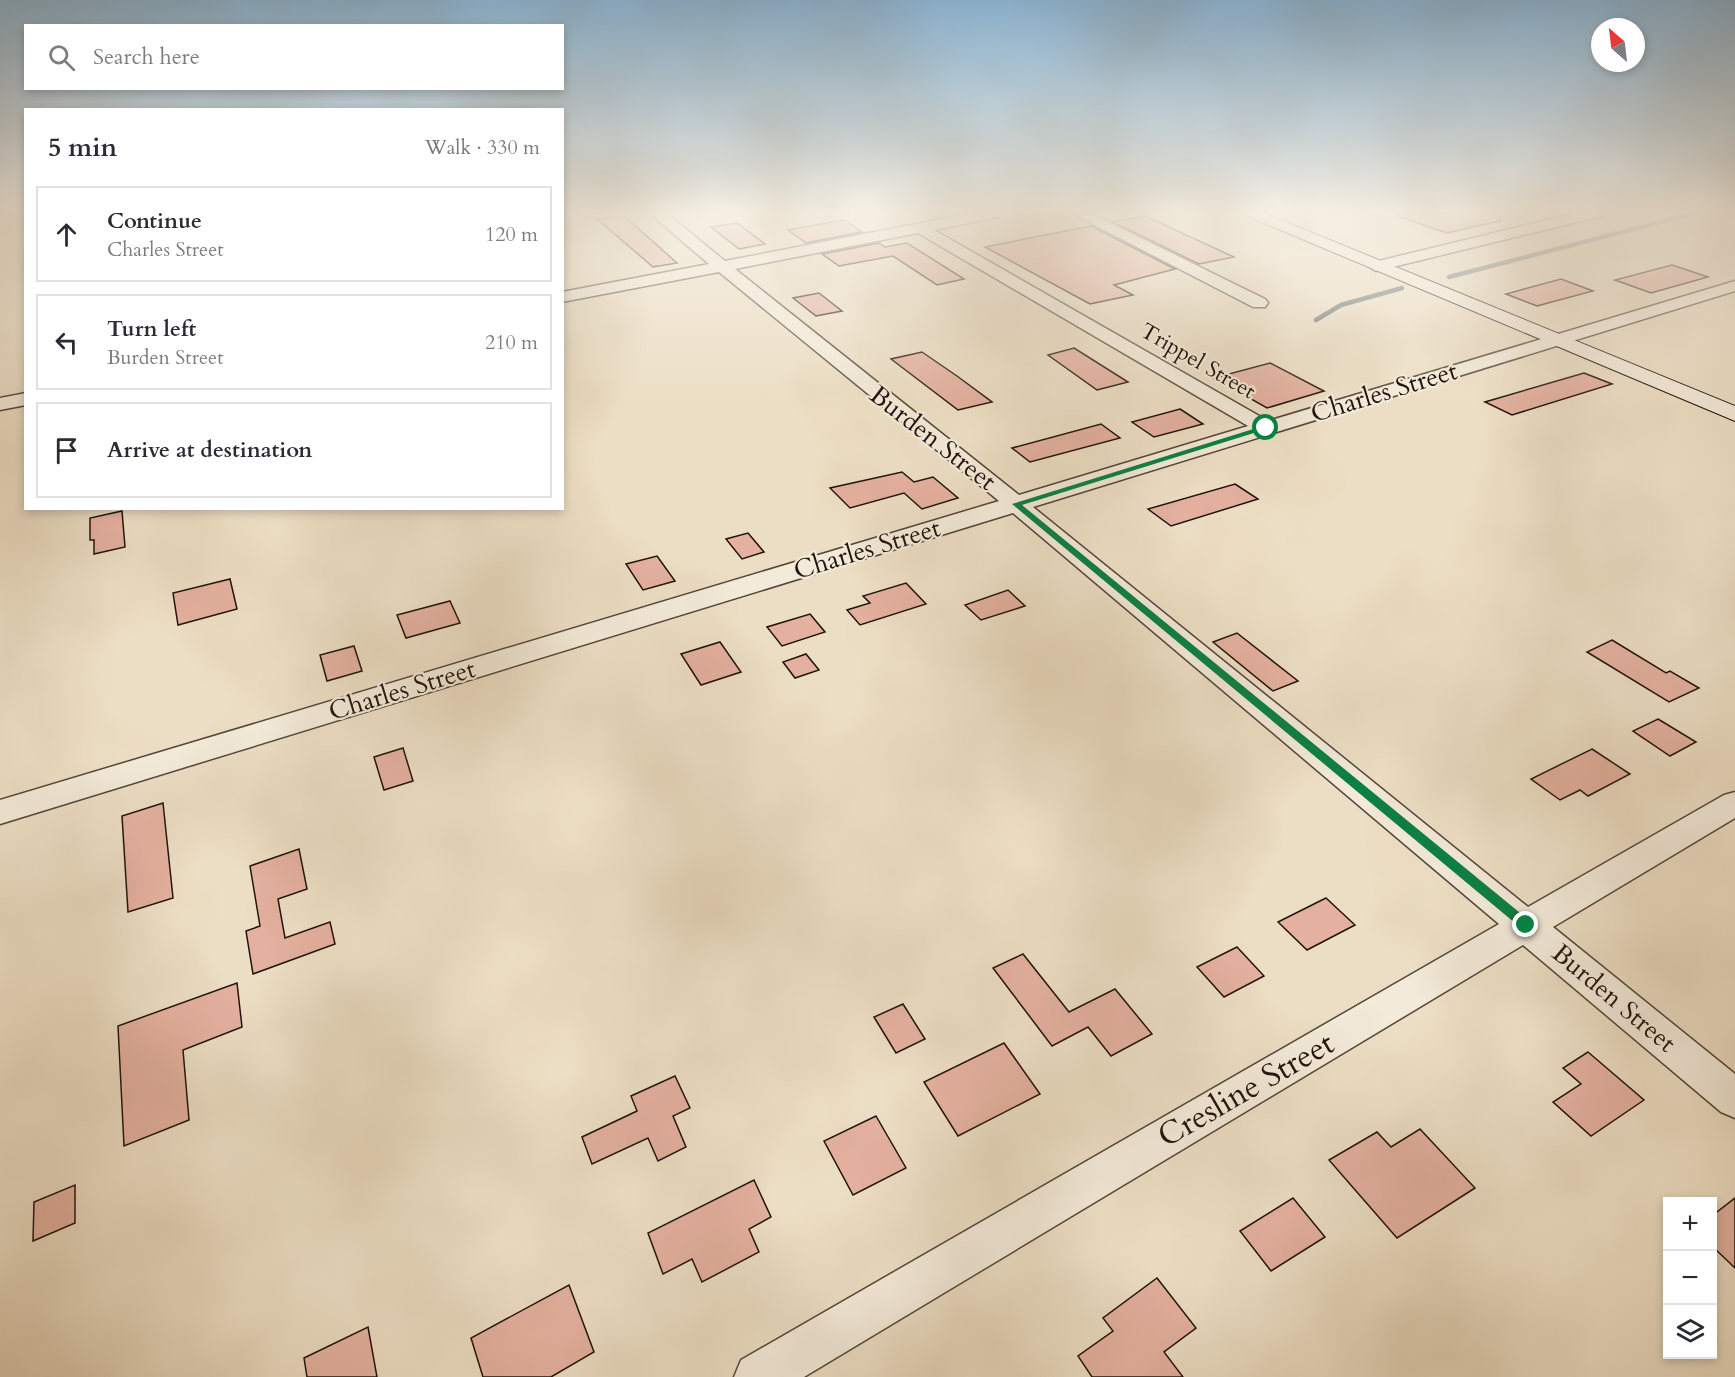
<!DOCTYPE html>
<meta charset="utf-8">
<style>
body{margin:0;font-family:Cardo,serif;background:#f2f2f3;color:#2b2b33}
.controls{position:absolute;right:18px;bottom:18px;display:grid;overflow:hidden;border-radius:0px;box-shadow:0 3px 9px #0003}
.controls button{width:54px;height:54px;display:grid;place-items:center;padding:0;border:0;border-bottom:2px solid #e1e1e2;background:#fff;color:#2b2b33;font:30px sans-serif}
.compass{position:absolute;left:1591px;top:18px;width:54px;height:54px;border-radius:50%;background:#fff;box-shadow:0 3px 9px #0003;rotate:332deg}
.stop{position:absolute;width:18px;height:18px;margin:-14px;border:4px solid #0b8043;border-radius:50%;background:#fff}
.stop.end{background:#0b8043;border-color:#fff;box-shadow:0 2px 6px #0008}
.list{margin:0;padding:0;list-style:none}
h2{display:flex;justify-content:space-between;align-items:center;height:78px;margin:0;padding:0 24px;font-size:26px}
h2 small{font-size:20px;font-weight:400;color:#7c7c81}
.list li{display:grid;grid-template-columns:39px 1fr auto;gap:18px;align-items:center;box-sizing:border-box;height:96px;margin:0 12px 12px;padding:0 12px;border:2px solid #e1e1e2;border-radius:0px}
.list b{display:block;font-size:22px;white-space:nowrap}
.list p{margin:0;font-size:20px;white-space:nowrap;color:#7c7c81}
.list em{font-size:20px;font-style:normal;color:#7c7c81}
.icon{flex:none;width:33px;height:33px;fill:none;stroke:currentColor;stroke-width:2;stroke-linecap:round;stroke-linejoin:round}
.map{position:relative;flex:none;width:1735px;height:1377px;overflow:hidden}
.search{position:absolute;background:#fff;box-shadow:0 3px 9px #0003;left:24px;top:24px;width:540px;height:66px;display:flex;align-items:center;gap:15px;box-sizing:border-box;padding:0 21px;border-radius:0px;color:#7c7c81;font-size:22px}
.panel{position:absolute;background:#fff;box-shadow:0 3px 9px #0003;left:24px;top:108px;width:540px;height:402px;border-radius:0px}
.map>svg:first-child{display:block}
</style>
<div class="map">
<svg width="1735" height="1377" viewBox="0 0 1735 1377">
<rect width="100%" height="100%" fill="#ecdec4"/>
<filter id="stains"><feTurbulence type="fractalNoise" baseFrequency=".00333" numOctaves="4"/><feColorMatrix values="0 0 0 0 .2 0 0 0 0 .09 0 0 0 0 .02 0 0 0 .5 -.17"/></filter>
<radialGradient id="worn" r=".72"><stop offset=".6" stop-color="#630" stop-opacity="0"/><stop offset="1" stop-color="#630" stop-opacity=".3"/></radialGradient>
<g fill="none" stroke-linecap="round" stroke-linejoin="round">
<!-- stream -->
<g stroke="#6b7777" stroke-width="4.5">
<path d="M1449,277l246,-64"/>
<path d="M1316,320l25,-15 61,-17"/>
</g>
</g>
<!-- building -->
<g fill="#e4b1a0" stroke="#21130c" stroke-width="1.5">
<path d="M1399,213h100l1,8 -53,12 -49,-17z"/>
<path d="M621,215l10,7 46,41 -24,4 -56,-48z"/>
<path d="M1145,216l89,41 -35,7 -86,-42z"/>
<path d="M844,220l18,12 -56,11 -18,-13z"/>
<path d="M737,223l28,21 -26,5 -28,-22z"/>
<path d="M1091,226l84,43 -61,16 19,10 -43,9 -105,-57z"/>
<path d="M879,243l6,4 22,-4 57,36 -27,6 -44,-29 -54,10 -17,-12z"/>
<path d="M1672,265l36,12 -57,16 -36,-13z"/>
<path d="M1561,279l32,12 -56,15 -31,-12z"/>
<path d="M819,293l23,18 -26,5 -23,-18z"/>
<path d="M1074,348l54,34 -31,8 -49,-35z"/>
<path d="M922,352l35,24 35,26 -34,8 -67,-51z"/>
<path d="M1270,363l54,28 -57,17 -53,-30z"/>
<path d="M1584,373l28,11 -100,31 -27,-13z"/>
<path d="M1180,409l23,15 -49,13 -22,-15z"/>
<path d="M1101,424l19,14 -90,24 -18,-14z"/>
<path d="M902,472l12,10 19,-5 25,21 -36,11 -18,-16 -54,15 -20,-20z"/>
<path d="M1235,484l23,15 -87,27 -23,-17z"/>
<path d="M122,511l3,36 -31,7v-14h-4v-22z"/>
<path d="M748,533l16,19 -22,7 -16,-20z"/>
<path d="M657,556l18,25 -32,9 -17,-26z"/>
<path d="M230,579l7,30 -59,16 -5,-32z"/>
<path d="M906,583l20,21 -66,21 -13,-15 23,-7 -7,-7z"/>
<path d="M1008,590l17,16 -44,14 -16,-15z"/>
<path d="M450,601l10,22 -54,15 -9,-23z"/>
<path d="M810,614l15,18 -43,14 -15,-19z"/>
<path d="M1237,633l61,48 -25,10 -60,-49z"/>
<path d="M1612,640l54,33 4,-2 29,17 -30,14 -82,-50z"/>
<path d="M720,642l21,30 -40,13 -20,-31z"/>
<path d="M354,646l8,25 -35,10 -7,-26z"/>
<path d="M806,654l13,16 -24,8 -12,-16z"/>
<path d="M1658,719l38,23 -26,14 -37,-25z"/>
<path d="M403,748l10,33 -29,9 -10,-33z"/>
<path d="M1592,749l38,25 -42,22 -8,-6 -20,10 -29,-21z"/>
<path d="M163,803l10,95 -45,14 -6,-96z"/>
<path d="M299,849l8,40 -29,10 7,39 45,-16 5,22 -82,30 -7,-43 14,-5 -10,-60z"/>
<path d="M1326,898l29,27 -48,25 -29,-28z"/>
<path d="M1237,947l27,29 -40,21 -27,-30z"/>
<path d="M1023,954l46,58 46,-23 37,45 -41,22 -23,-29 -36,19 -59,-78z"/>
<path d="M237,983l5,44 -59,23 6,70 -65,26 -6,-120z"/>
<path d="M903,1004l22,35 -29,14 -22,-36z"/>
<path d="M1004,1043l36,51 -82,42 -34,-54z"/>
<path d="M1588,1052l56,48 -53,36 -38,-34 28,-18 -18,-16z"/>
<path d="M675,1076l15,32 -17,8 13,31 -28,14 -10,-23 -56,26 -10,-27 55,-26 -6,-15z"/>
<path d="M876,1116l30,52 -53,27 -29,-54z"/>
<path d="M1420,1129l55,59 -78,50 -68,-78 48,-28 14,15z"/>
<path d="M754,1180l17,37 -22,12 10,23 -57,30 -10,-23 -29,15 -15,-41z"/>
<path d="M75,1185v38l-42,18 1,-39z"/>
<path d="M1293,1198l32,39 -54,34 -31,-40z"/>
<path d="M1735,1198v70l-22,-21v-32z"/>
<path d="M1157,1278l39,50 -32,24 19,25h-91l-14,-21 35,-25 -10,-13z"/>
<path d="M569,1285l25,67 -43,25h-68l-12,-39z"/>
<path d="M368,1327l9,50h-70l-3,-19z"/>
</g>
<g fill="none" stroke-linecap="round" stroke-linejoin="round">
<defs>
<g id="minor">
<path d="M649,213h17l59,48 248,-48h32l-7,4 -64,13 334,191 467,-140v10l-702,216 495,400 196,-112 11,-3v26l-182,109 182,147v44l-14,-6 -198,-167 -719,432h-70l7,-17 758,-436 -486,-411 -1013,311v-24l999,-299 -280,-229 -157,30v-10l147,-28zM918,233l330,193 -229,69 -284,-226z"/>
<path d="M1071,213h19l175,86 3,4 -3,4h-12z"/>
<path d="M1577,213h27l-2,3 -226,55 -8,-5 2,-3z"/>
<path d="M26,393v12l-26,5v-12z"/>
</g>
<path id="secondary" d="M1240,213h24l471,193v15z"/>
</defs>
<!-- minor casing -->
<use href="#minor" stroke="#54463a" stroke-width="3"/>
<!-- secondary casing -->
<use href="#secondary" stroke="#21130c" stroke-width="2"/>
<!-- minor -->
<use href="#minor" fill="#f3ead9" fill-rule="evenodd"/>
<!-- secondary -->
<use href="#secondary" fill="#f3ead9" fill-rule="evenodd"/>
</g>
<!-- sky -->
<linearGradient id="sky" x2="0" y2="1"><stop stop-color="#8ab6d7"/><stop offset="0.52" stop-color="#f6f0e4"/><stop offset="1" stop-color="#f6f0e4" stop-opacity="0"/></linearGradient>
<rect width="1735" height="406" fill="url(#sky)"/>
<!-- route -->
<path fill="#0b8043" d="M1263,426l7,2 -248,77 508,416v7h-9l-509,-424z"/>
<g text-anchor="middle" dominant-baseline="central" stroke-width="4.5" stroke-linejoin="round" paint-order="stroke">
<!-- far-street labels -->
<g font-size="22" fill="#21130c" stroke="#f3ead9">
<text transform="translate(1198 361) rotate(30)">Trippel Street</text>
</g>
<!-- street labels -->
<g font-size="26" fill="#21130c" stroke="#f3ead9">
<text transform="translate(1384 392) rotate(-17)">Charles Street</text>
<text transform="translate(933 438) rotate(38)">Burden Street</text>
<text transform="translate(867 549) rotate(-17)">Charles Street</text>
<text transform="translate(402 690) rotate(-17)">Charles Street</text>
<text transform="translate(1614 998) rotate(40)">Burden Street</text>
</g>
<!-- near-street labels -->
<g font-size="32" fill="#21130c" stroke="#f3ead9">
<text transform="translate(1246 1090) rotate(-30)">Cresline Street</text>
</g>
</g>
<rect width="100%" height="100%" filter="url(#stains)"/>
<rect width="100%" height="100%" fill="url(#worn)"/>
</svg>
<div class="controls">
<button>+</button>
<button>−</button>
<button><svg class="icon" aria-label="layers" viewBox="0 0 24 24"><path d="M12 4l9 5-9 5-9-5zM3 14l9 5 9-5"/></svg></button>
</div>
<svg class="compass" viewBox="-18 -18 36 36"><path d="M0-13l5 13h-10z" fill="#e53935"/><path d="M0 13l5-13h-10z" fill="#7c7c81"/></svg>
<div class="stop" style="left:1266px;top:428px"></div>
<div class="stop end" style="left:1526px;top:925px"></div>
<div class="search"><svg class="icon" aria-label="search" viewBox="0 0 24 24"><circle cx="10" cy="10" r="6"/><path d="M15 15l6 6"/></svg>Search here</div>
<section class="panel">
<h2>5 min<small>Walk · 330 m</small></h2>
<ul class="list">
<li><svg class="icon" aria-label="ahead" viewBox="0 0 24 24"><path d="M12 20V5M6 11l6-6 6 6"/></svg><div><b>Continue</b><p>Charles Street</p></div><em>120 m</em></li>
<li><svg class="icon" aria-label="left" viewBox="0 0 24 24"><path d="M17 20v-9H6M10 6l-5 5 5 5"/></svg><div><b>Turn left</b><p>Burden Street</p></div><em>210 m</em></li>
<li><svg class="icon" aria-label="arrive" viewBox="0 0 24 24"><path d="M6 21V4h12l-3 4 3 4H6"/></svg><div><b>Arrive at destination</b></div></li>
</ul>
</section>
</div>
